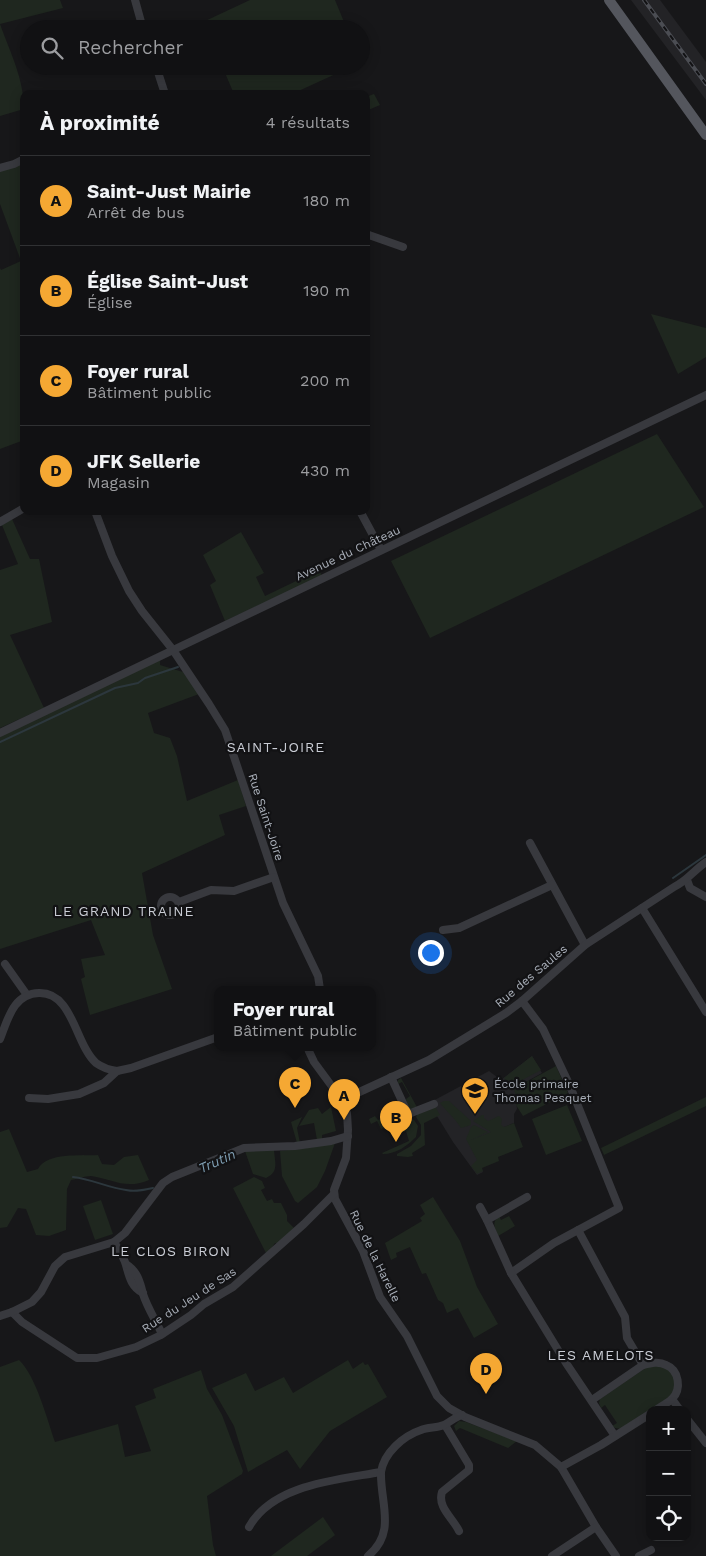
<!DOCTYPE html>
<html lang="fr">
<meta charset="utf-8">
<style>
body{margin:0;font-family:"Work Sans",sans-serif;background:#1e1f21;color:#f1f3f6}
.controls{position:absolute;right:15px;bottom:15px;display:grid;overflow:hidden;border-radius:10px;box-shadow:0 2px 12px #0003}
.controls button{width:45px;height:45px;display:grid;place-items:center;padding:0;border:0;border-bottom:1px solid #303133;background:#111113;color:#f1f3f6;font:25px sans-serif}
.you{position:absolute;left:430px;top:952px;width:18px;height:18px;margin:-12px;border:4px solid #fff;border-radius:50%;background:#1a73e8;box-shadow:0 0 0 8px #1a73e833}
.badge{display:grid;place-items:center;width:32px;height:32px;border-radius:50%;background:#f5a833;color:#111;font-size:16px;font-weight:700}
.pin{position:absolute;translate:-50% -41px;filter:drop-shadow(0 1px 2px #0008)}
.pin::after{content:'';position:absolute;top:26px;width:18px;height:15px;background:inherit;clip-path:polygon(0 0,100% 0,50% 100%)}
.popup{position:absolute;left:214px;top:986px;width:162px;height:65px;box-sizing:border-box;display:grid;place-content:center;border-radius:10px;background:#111113;filter:drop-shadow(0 1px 4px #0005);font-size:16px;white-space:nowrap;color:#9c9da0}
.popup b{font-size:19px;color:#f1f3f6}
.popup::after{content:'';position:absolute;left:50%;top:100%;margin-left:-10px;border:10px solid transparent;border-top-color:#111113}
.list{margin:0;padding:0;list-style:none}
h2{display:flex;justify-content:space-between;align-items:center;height:65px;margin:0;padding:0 20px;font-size:21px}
h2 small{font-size:16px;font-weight:400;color:#9c9da0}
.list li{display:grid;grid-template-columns:32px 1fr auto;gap:15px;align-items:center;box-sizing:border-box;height:90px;padding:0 20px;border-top:1px solid #303133}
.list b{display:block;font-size:19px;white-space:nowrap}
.list p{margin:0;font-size:16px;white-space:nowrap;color:#9c9da0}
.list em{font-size:16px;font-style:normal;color:#9c9da0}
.icon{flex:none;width:28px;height:28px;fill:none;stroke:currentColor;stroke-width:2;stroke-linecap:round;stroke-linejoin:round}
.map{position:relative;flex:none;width:706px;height:1556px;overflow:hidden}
.search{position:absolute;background:#111113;box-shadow:0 2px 12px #0003;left:20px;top:20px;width:350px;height:55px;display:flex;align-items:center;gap:12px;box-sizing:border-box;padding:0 18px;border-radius:28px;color:#9c9da0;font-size:19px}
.panel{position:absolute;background:#111113;box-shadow:0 2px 12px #0003;left:20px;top:90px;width:350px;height:425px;border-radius:10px}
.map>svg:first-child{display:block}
</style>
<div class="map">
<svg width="706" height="1556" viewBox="0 0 706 1556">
<rect width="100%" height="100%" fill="#171719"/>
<!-- built -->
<g fill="#232326">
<path d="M631,0h29l46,62v38z"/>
<path d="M532,1056l10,17 -27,15 2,21 -3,5v9l-43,18 12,31 -6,3 -24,-33 -24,-39 60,-32 12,9z"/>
</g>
<!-- green -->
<g fill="#1f271f">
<path d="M0,0h60l3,8 -63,16c10,28 24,55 24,85l-24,7z"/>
<path d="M250,0h85l12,29h-141l-3,-7z"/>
<path d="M222,66h131l-61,28h-58z"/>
<path d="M374,94l6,11 -14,6v-14z"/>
<path d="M24,162v278l-24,9v-181l1,2 20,-9 -21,-57v-34z"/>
<path d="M651,314l55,14v29l-28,17z"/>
<path d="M657,434l47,73 -274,131 -39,-77z"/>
<path d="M12,519l18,40h9l13,63 -42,13 34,73 -44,20v-158l18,-6 -16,-39z"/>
<path d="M241,532l23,41 -8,4 9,19 54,-26 3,6 -97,45 -15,-36 6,-4 -13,-26z"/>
<path d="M160,659v6l23,7 16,22 -51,19 6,20 16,5 7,18 10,45 51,-21 8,26 -27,9 6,20 -83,38 11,62 19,54 -82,26 -9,-36 4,-2 -4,-18 24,-4 -14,-35 -91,29v-213z"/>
<path d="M532,1056l9,14 -30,16 -7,-8z"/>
<path d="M556,1066l12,27 -45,23 -9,-14 3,-2 -3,-11z"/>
<path d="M401,1078l17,31h-10l-2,-10 4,-3 -8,-14 -4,2v-4z"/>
<path d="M706,1097v9l-102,49 -3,-7z"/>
<path d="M444,1101h5l22,20v4l-10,3c-7,-11 -14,-16 -21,-25z"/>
<path d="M567,1105l15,36 -36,14 -14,-36z"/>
<path d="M435,1106l5,9 -16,8 1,22 -13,8 1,3 -5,1 -11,-1v-2l14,-8 10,-11v-10l-5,-8 1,-3z"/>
<path d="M331,1107l5,24 -14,4v4l-5,1 -3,-17 -15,3 10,-16 9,-2 4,6z"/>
<path d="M399,1108l4,9 -8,5 -7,-7 10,-4z"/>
<path d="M482,1115h2v3l4,3 11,-5 3,3 -1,6 3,2 10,-4 9,24 -25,10 1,4 -17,7 1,3 -6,3 -6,-8 6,-6 -11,-21 5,-12 3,-2 14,7 -17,8 20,-8 -18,-11z"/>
<path d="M375,1116l3,4 9,-4 6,7 -12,6 -4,-8 -6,3 -2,-5z"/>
<path d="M302,1117l-5,11 3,15h-3l-6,-21z"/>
<path d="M409,1118l5,2 4,6 -2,11c-9,9 -20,17 -33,17l-1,-1 27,-12 -3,-10 -7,3 -2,-3 -6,3 -1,-7z"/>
<path d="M9,1129l18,43 11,-3c9,-17 43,-13 60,-14l4,9 12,1 10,-8 14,-2 11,25c-24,10 -36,-1 -58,-4 -6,0 -14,3 -20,4l-4,9 -1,41 -17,6 -13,-1 -10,-26 -8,-1 -11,19 -7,1v-96z"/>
<path d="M335,1143l-10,28 -8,16 -19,16 -3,-2 -13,-25 -2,-25 27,-3z"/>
<path d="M274,1150c1,13 5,22 -8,28l-13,-4 -8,-23z"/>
<path d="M254,1177l8,4 3,7 -4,2 6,11 5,-2 2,4h7l6,12v6l8,8 -16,14h-4l-8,12 -34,-67z"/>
<path d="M433,1197l27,44 17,46 21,37 -24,14 -16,-30 -11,5 -4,-10 -5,-3 -12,-27 -4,1 -12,-27 -14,6 1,4 -6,3 -6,-17 37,-22 -2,-3 5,-4 -5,-9z"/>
<path d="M101,1200l12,34 -18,6 -12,-34z"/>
<path d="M499,1216l2,4 8,-4 6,10 -17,10c-3,-8 -7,-13 1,-20z"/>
<path d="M19,1360c17,16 28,59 36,82l63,-18 7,33 26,-6 -16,-45 21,-8 -3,-9 48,-19 6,19 15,26 21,56 -1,3 -35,22 6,49 3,11h-216v-189z"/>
<path d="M348,1360l5,9 10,-7 2,3 3,-1 19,33 -57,34 -30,38 -13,-19 -39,22 -14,-46 -22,-38 34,-15 9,18 29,-14 9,16z"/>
<path d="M659,1364l15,10 1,15 -6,9 -48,31 -6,-1 -3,-2 5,-3 -12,-18 -4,3 -2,-5 1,-4 47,-32z"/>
<path d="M459,1421l7,1 51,19 -9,7 -48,-20 -4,3 -2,-5z"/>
<path d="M323,1517l12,18 -28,21h-36z"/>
</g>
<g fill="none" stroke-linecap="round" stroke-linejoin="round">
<!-- stream -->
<g stroke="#2c373d" stroke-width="2">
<path d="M0,742l115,-54 23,-5 7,-5 33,-11"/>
<path d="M673,878l33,-23"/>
<path d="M73,1177c19,2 35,11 53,13 10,2 18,0 27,-2"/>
</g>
<!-- minor -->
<g stroke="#38393e" stroke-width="8">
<path d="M135,0l8,29"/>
<path d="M156,66l9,28"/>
<path d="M0,168l14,-4 10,-5"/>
<path d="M366,234l37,13"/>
<path d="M95,511l17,45 17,35 13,20 31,39 36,54 16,26 58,173 35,73 2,13"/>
<path d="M360,511l21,39"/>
<path d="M0,522l24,-14"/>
<path d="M0,733l706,-338"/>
<path d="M530,843l55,102"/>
<path d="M687,880l3,8 16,9"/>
<circle cx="170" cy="906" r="9"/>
<path d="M179,902l32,-12 23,1 40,-14"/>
<path d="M642,908l64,104"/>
<path d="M443,930l16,-2 93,-43"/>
<path d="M5,964l22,31"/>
<path d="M522,1001l21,28 27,57 49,122 -65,35 -43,30 55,90 49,73"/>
<path d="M0,1039c8,-20 13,-45 39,-46 34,-1 36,51 57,70 7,5 13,7 21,8"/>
<path d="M307,1047l7,15 28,38 5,13 1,17 -2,28 -12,32 1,9 28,52 17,46 27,39 30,60 12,12 16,9 70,28 26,22 35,60 20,29"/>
<path d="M391,1077l16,35 4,1 23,-9"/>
<path d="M29,1098l19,1 31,-5 25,-11 13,-12 14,-3 87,-31"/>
<path d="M342,1100l87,-40 77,-47 16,-12 63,-56 89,-58c14,-7 19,-16 32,-25"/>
<path d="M480,1207l7,13 24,53"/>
<path d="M487,1220l40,-23"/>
<path d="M578,1230l47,87 2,21 16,27"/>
<path d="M114,1242c4,7 10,15 12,23 3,11 5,22 17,28"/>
<path d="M126,1264c11,7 14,17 17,30 4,13 13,27 19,40"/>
<path d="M12,1312l10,10 55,36h20l39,-11 25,-12 30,-20 13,-11 29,-17 71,-63 30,-30"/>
<path d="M0,1316l12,-4 20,-10 9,-10 14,-26 10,-9 49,-15 11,-9 38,-50 9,-6 72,-29 51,-2 36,-5 17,-5"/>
<path d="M672,1399l8,11"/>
<path d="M592,1400l51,-35c8,-2 16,-4 23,0 13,5 16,24 6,34 -4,4 -11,7 -16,11"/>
<path d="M687,1419l19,24"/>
<path d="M445,1425l24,40v5l-27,22c-5,15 11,26 17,39"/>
<path d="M561,1467l40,-22 49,-31"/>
<path d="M249,1527c24,-43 88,-47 132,-55 3,-19 22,-36 40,-42 7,-3 16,-2 23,-5 6,-3 11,-8 18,-10"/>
<path d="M368,1556c29,-24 12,-53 13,-84"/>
<path d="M552,1556l44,-29"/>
<path d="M639,1556l12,-6"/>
</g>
<!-- major -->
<path stroke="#54565d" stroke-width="10" d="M609,0l97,135"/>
<defs>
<path id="rail" d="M644,0l62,84"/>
</defs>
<!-- rail casing -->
<use href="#rail" stroke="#4b4d53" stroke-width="4"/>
<!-- rail -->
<use href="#rail" stroke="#121214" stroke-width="2" stroke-dasharray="5.5" stroke-linecap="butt"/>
</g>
<!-- icons -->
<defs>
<symbol id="school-pin" viewBox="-11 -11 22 30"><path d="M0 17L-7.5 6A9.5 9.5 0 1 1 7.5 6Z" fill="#f5a833" stroke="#121214"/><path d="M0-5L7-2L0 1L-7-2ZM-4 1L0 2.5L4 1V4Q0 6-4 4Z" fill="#111"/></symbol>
</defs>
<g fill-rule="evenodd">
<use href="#school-pin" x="459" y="1075" width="32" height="43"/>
</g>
<g text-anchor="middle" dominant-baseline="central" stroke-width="4.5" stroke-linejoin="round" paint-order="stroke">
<!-- street labels -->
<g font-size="12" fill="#a9afb9" stroke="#121214">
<text transform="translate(348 553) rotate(-25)">Avenue du Château</text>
<text transform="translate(266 817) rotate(72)">Rue Saint-Joire</text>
<text transform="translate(531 976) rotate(-40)">Rue des Saules</text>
<text transform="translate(375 1256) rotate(64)">Rue de la Harelle</text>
<text transform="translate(189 1300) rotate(-33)">Rue du Jeu de Sas</text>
</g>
<!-- poi labels -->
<g font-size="12" fill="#a9afb9" stroke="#121214" text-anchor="start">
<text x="494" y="1084">École primaire<tspan x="494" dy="14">Thomas Pesquet</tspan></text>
</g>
<!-- neighbourhood labels -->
<g font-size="14" letter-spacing="1" fill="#cacdd5" stroke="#121214">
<text x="276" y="747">SAINT-JOIRE</text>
<text x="124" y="911">LE GRAND TRAINE</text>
<text x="171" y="1251">LE CLOS BIRON</text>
<text x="601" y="1355">LES AMELOTS</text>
</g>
<!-- water labels -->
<g font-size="14" font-style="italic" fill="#7f9fb4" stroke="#121214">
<text transform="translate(217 1161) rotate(-24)">Trutin</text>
</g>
</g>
</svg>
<div class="controls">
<button>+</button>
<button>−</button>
<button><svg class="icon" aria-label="locate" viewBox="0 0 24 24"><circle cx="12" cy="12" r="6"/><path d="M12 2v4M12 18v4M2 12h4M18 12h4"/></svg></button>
</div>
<div class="you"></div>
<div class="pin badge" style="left:344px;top:1120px">A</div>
<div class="pin badge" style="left:396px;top:1142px">B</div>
<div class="pin badge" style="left:295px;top:1108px">C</div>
<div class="popup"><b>Foyer rural</b>Bâtiment public</div>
<div class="pin badge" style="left:486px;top:1394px">D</div>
<div class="search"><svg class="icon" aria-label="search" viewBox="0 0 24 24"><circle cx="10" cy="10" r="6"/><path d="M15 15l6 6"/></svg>Rechercher</div>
<section class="panel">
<h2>À proximité<small>4 résultats</small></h2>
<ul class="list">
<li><span class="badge">A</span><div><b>Saint-Just Mairie</b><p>Arrêt de bus</p></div><em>180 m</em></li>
<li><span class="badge">B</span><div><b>Église Saint-Just</b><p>Église</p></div><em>190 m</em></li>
<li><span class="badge">C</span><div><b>Foyer rural</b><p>Bâtiment public</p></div><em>200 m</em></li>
<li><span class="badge">D</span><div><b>JFK Sellerie</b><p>Magasin</p></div><em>430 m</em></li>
</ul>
</section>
</div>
